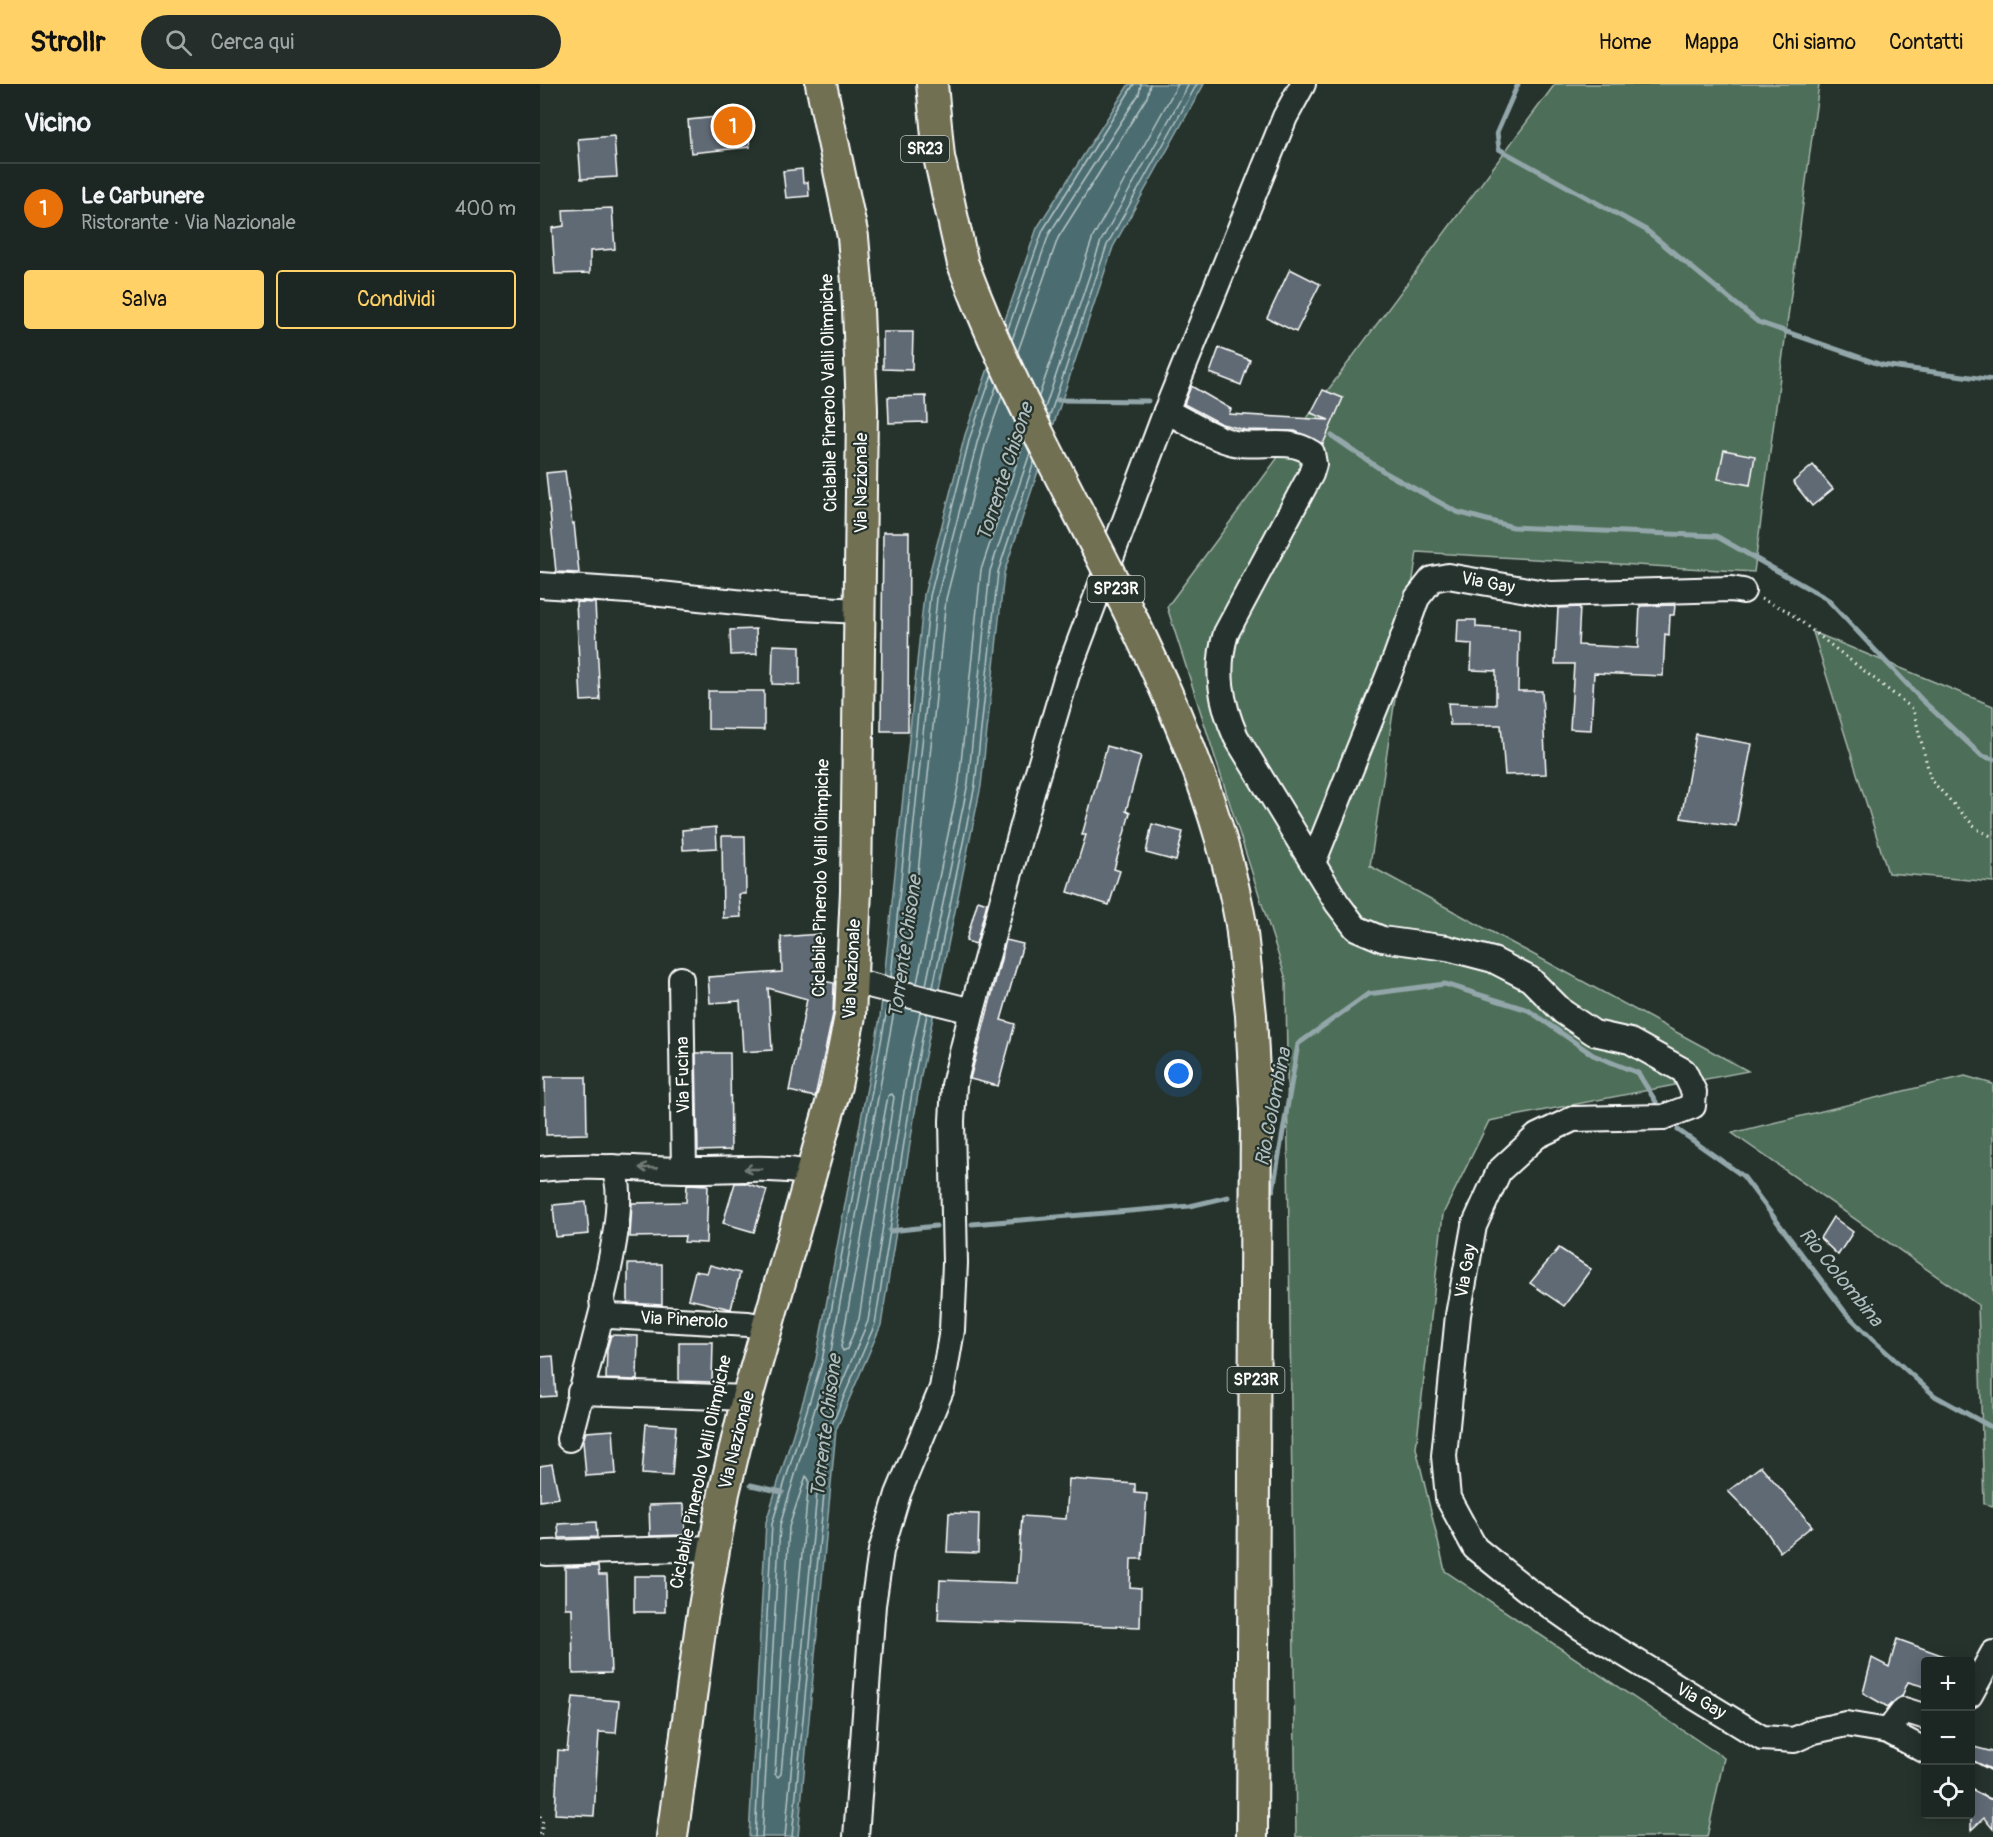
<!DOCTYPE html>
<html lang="it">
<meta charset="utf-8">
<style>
body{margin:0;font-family:Pangolin,sans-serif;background:#252e2a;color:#f1f3f6}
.controls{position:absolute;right:18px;bottom:18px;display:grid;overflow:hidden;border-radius:6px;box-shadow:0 3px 15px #0003}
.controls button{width:54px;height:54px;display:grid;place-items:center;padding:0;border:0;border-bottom:2px solid #3a4340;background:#1c2622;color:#f1f3f6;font:30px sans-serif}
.you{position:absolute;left:639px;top:990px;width:21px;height:21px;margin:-15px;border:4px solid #fff;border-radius:50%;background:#1a73e8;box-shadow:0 0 0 9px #1a73e833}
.badge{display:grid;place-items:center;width:39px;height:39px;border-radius:50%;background:#ffd166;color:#fff;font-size:20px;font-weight:700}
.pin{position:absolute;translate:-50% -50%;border:3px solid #fff;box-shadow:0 2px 6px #0006}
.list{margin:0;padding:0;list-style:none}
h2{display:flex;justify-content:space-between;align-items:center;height:78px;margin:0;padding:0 24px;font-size:26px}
h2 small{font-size:20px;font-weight:400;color:#a0a5a5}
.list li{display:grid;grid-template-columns:39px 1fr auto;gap:18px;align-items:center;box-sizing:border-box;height:90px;padding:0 24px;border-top:2px solid #3a4340}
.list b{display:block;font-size:22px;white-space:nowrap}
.list p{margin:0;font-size:20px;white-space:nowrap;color:#a0a5a5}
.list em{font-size:20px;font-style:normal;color:#a0a5a5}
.actions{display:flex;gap:12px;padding:18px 24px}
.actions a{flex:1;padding:14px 0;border:2px solid #ffd166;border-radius:6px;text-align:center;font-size:21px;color:#ffd166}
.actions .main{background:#ffd166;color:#111}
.icon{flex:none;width:33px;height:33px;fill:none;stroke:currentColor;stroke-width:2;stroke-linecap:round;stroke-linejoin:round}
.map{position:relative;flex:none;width:1453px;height:1753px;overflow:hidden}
header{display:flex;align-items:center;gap:36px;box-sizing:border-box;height:84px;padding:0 30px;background:#ffd166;color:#111}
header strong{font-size:28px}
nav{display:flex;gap:33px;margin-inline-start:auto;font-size:21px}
.search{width:420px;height:54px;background:#252e2a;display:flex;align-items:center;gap:15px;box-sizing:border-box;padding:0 21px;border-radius:33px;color:#a0a5a5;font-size:22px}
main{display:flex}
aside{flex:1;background:#1c2622}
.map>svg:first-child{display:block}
</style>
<header>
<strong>Strollr</strong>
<div class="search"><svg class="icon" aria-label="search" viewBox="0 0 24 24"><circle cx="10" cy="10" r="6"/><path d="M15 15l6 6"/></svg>Cerca qui</div>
<nav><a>Home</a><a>Mappa</a><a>Chi siamo</a><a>Contatti</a></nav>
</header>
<main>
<aside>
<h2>Vicino<small></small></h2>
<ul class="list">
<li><span class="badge" style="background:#e8710a">1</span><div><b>Le Carbunere</b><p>Ristorante · Via Nazionale</p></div><em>400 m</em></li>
</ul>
<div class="actions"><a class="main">Salva</a><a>Condividi</a></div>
</aside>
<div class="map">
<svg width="1453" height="1753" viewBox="0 0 1453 1753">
<rect width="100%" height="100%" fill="#26332d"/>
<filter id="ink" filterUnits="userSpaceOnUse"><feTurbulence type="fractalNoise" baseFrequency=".0167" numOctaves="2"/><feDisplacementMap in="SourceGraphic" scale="12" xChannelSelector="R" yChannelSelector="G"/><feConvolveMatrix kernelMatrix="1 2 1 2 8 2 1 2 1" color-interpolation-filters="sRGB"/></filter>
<g filter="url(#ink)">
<!-- green -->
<g fill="#4e6e58" stroke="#a6b6ac" stroke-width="1.5">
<path d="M1015,0h264l-65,488 -337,-20 -47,314 378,205 -259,50 -46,93 -27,234 29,123 279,187 -17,79h-411l-10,-858 -119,-372z"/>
<path d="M1273,548l180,74v176l-105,-9z"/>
<path d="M1425,992l28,8v422l-9,-2 -6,-199 -246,-172z"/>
</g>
<!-- water -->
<path fill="#4b6d71" stroke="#93a7aa" stroke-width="1.5" d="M589,0h75l-91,163 -109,326 -23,213 -60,289 -40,250 -45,105 -38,407h-49l17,-315 50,-163 64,-341 44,-423 41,-160 72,-207z"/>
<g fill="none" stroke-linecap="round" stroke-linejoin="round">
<!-- shore -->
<g stroke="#b7c5c6" stroke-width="1.5">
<path d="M468,245l35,-99 91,-146"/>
<path d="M472,256l37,-106 90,-140 2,-10"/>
<path d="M478,267l40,-113 89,-141 3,-13"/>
<path d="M499,312l54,-159 85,-153"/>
<path d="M505,324l56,-167 88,-157"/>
<path d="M509,334l58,-173 90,-161"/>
<path d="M351,893l39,-381 40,-159 22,-62"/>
<path d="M358,894l39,-380 41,-159 19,-55"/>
<path d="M367,897l39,-382 40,-157 16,-46"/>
<path d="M377,899l42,-201 22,-212 43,-129"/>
<path d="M386,901l42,-202 22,-212 40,-118"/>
<path d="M393,903l42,-202 23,-213 36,-110"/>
<path d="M352,1010l2,3 -35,222 -12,30 -4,2 -2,-4 47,-251z"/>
<path d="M266,1392l3,4 -28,294 -3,3 -3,-3 14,-247z"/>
<path d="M215,1753l17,-313 50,-163 66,-357"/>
<path d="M222,1753l18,-312 49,-163 66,-356"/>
<path d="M245,1753l38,-409 45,-107 39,-248 13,-61"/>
<path d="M252,1753l38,-408 45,-105 40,-250 12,-60"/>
</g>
<!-- stream -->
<g stroke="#93a7aa" stroke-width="5">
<path d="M978,0l-21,48 2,17 147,81 112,92 124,43 111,15"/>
<path d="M517,316l91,1"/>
<path d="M792,352l54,37 71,39 56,15 203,9 111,63 95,101 60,56 11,3"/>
<path d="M1138,1046l65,46 102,136 28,28 62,56 58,32"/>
<path d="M733,1106l25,-146 70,-50 77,-10 83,26 65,45 45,18 18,29"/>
<path d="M432,1140l218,-18 38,-9"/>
<path d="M350,1147l46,-5"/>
<path d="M211,1401l31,7"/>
</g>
</g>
<!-- building -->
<g fill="#616b75" stroke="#fff" stroke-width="1.5">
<path d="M206,30l4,33 -59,6 -3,-33z"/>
<path d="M74,52l3,41 -36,2 -3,-40z"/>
<path d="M262,85l1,14 5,-1 1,14 -23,2 -3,-27z"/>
<path d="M72,124l3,41 -25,2v22l-35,1 -3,-46 12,-2 -1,-16z"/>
<path d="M750,185l30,15 -24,48 -29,-14z"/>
<path d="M343,248h30l-1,38 -29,-1z"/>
<path d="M679,264l31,12 -9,25 -31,-12z"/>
<path d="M651,302l40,23 -2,5 100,6 -18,-7 12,-23 20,8 -20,46 -28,-13 -50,-1 -23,-6 -38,-20z"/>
<path d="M386,312l1,26 -38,1 -1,-26z"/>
<path d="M1184,366l31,6 -5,29 -32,-6z"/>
<path d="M1273,381l20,24 -21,17 -19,-24z"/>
<path d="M25,387l7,53 2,-1 5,50 -23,-1 -10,-99z"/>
<path d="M343,448h26l-1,199h-27z"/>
<path d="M36,518l19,1 5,97 -19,1z"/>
<path d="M1135,521l-1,10h-4l-1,20 -4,-1 -2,42 -69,-3 -3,57 -21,-1 4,-65h-19l3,-56 22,-1 -2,38 60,3 2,-42z"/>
<path d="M918,536h18v7l43,3 -1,61h24l4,83 -41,1 -4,-50h-51l-2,-22 48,2v-34l-25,-1 1,-26 -15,-1z"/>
<path d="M216,545l1,25 -26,1 -1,-25z"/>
<path d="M233,561l27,1v39l-28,-1z"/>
<path d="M168,607h56v39l-56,-1z"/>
<path d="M1156,650l56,10 -16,82 -55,-8z"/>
<path d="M567,662l34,10 -15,55 4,2 -16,56 6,2 -11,34 -41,-13 18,-57h-4z"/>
<path d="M612,740l31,8 -7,29 -30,-8z"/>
<path d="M176,743l1,21 -34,2 -1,-20z"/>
<path d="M182,752h23l1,58h-7l2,23 -18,1z"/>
<path d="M438,816l9,3 -11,41 -10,-3z"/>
<path d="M280,850l3,47 11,2 -1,31 -18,83 -26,-6 18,-92 -39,-11 4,62 -29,2 -3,-51 -30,2 -2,-26 74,-5 -1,-35z"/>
<path d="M466,856l17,4 -22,76 14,4 -17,62 -28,-7z"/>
<path d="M156,969h34l1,97 -33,1z"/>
<path d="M5,993h41l1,57 -41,1z"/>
<path d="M195,1099h10l22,7 -13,42 -31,-9z"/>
<path d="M147,1100l21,1 -2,58 -22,-1 1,-6 -55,1 2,-34 54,-1z"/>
<path d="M46,1118l3,32 -33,3 -3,-32z"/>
<path d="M1293,1133l20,15 -15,23 -18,-17z"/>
<path d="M1019,1164l32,21 -27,37 -34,-23z"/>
<path d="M88,1180h34v41l-34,-2z"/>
<path d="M170,1181l30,8 -9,36 -43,-10 7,-28 12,2z"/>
<path d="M71,1251l27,1 -1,44 -31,-1 1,-30z"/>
<path d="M139,1258h34l-1,40 -33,-1z"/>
<path d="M13,1272l3,40 -16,1v-40z"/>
<path d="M106,1340l30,2 -4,50 -30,-2z"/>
<path d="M73,1346l3,44 -30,2 -3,-35 3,-9z"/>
<path d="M12,1380l7,34 -19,3v-35z"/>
<path d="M1221,1382l51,60 -32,26 -16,-24 -36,-37z"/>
<path d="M529,1395l66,5v9l12,1 -5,65h-11l-1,28 11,1 -1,39 -202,-7 2,-40 77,3 5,-67 44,3z"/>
<path d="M144,1420l1,31 -35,1 -1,-31z"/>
<path d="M409,1429l30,1 -1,39 -31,-1z"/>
<path d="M56,1438l1,15 -38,1 -1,-14z"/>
<path d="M58,1482l1,9h8l4,98 -38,1 -1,-66h-7v-41z"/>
<rect x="94" y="1492" width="31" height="36"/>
<path d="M1357,1555l58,21 -29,2v25l-18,-5 -6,14 -14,11 -25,-14 9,-35 17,9z"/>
<path d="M33,1613l46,4 -3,32 -17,-1 -5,84 -39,-2 3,-64 9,1z"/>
<path d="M1434,1663l19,5v18l-22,-10z"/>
<path d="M1431,1706l22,10v29l-9,-11 -13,12z"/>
</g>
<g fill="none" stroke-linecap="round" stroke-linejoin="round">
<defs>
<g id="minor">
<path d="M626,327c21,10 45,27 68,32 27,6 53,-7 78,10l2,11 -3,10 -85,159c-11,37 -5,70 10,104l101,166 19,25 26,11 65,9 46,12 37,19 33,33 31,21 36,8 54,30 10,21 -1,14 -29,11 -91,2 -36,17 -38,35 -25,55 -16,89 -14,141 4,42 27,50 51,41 54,38 182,111 32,2 20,-9 32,-7 42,7 38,20"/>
<path d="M0,501l102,7 141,15 76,4"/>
<path d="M773,779l82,-204 22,-61 15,-19 16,-3 102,18 181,-5 12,2"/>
<path d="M141,895l3,191"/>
<path d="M313,897l119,30"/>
<path d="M0,1085c48,-5 95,0 142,1 43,1 87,-5 129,3"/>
<path d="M63,1224l7,8 138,8 20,4"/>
<path d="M40,1308l167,6"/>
<path d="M29,1355l34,-131 -1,-9c7,-29 26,-108 10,-132"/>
<path d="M7,1469l166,-5"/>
<path d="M1430,1611l23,-42"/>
<path d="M1348,1647l16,-21 22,7"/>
<path d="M1430,1690l23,12"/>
<path d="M316,1753l17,-232 8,-54 17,-57 44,-106 10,-58 3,-67 -3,-142 2,-36 18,-74 61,-222 34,-114 99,-264 119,-294 18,-33"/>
</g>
<g id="major">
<path d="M392,0l7,73 24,107"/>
<path d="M701,840l10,91 5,95 -4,727"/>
<path d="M132,1753l29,-213 23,-131 23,-95 89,-312 14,-70 6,-125 6,-481 -5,-127 -4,-46 -32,-153"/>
</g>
</defs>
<!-- minor casing -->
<use href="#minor" stroke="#fff" stroke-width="28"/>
<!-- major casing -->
<use href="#major" stroke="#fff" stroke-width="34"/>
<!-- path -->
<g stroke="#fff" stroke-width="3" stroke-dasharray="1.5 4.5" stroke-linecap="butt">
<path d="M1221,515l25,11 127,99 18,71 46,49 16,8"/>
<path d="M0,1732l3,7 -3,14"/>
</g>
<!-- minor -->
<use href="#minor" stroke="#26332d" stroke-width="24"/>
<!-- major -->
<use href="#major" stroke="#716f52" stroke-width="30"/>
<defs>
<path id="major-bridge" d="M423,180c84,224 235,422 278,660"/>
</defs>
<!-- major-bridge casing -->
<use href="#major-bridge" stroke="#fff" stroke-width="34" stroke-linecap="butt"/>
<!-- major-bridge -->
<use href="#major-bridge" stroke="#716f52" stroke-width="30"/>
</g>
<!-- one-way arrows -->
<defs><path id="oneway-shaft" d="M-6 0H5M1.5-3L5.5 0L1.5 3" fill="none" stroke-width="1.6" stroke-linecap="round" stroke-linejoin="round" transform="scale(1.5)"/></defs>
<g stroke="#727a76">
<use href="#oneway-shaft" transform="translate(108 1084) rotate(-178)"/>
<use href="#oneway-shaft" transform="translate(213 1085) rotate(180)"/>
</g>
</g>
<g text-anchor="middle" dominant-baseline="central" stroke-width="4.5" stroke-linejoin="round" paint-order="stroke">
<!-- shield labels -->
<g fill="#26332d" stroke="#bec2c0" stroke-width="1.5">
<rect x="361" y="52" width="48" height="26" rx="4.5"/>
<rect x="547.5" y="492" width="57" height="26" rx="4.5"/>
<rect x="687.5" y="1283" width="57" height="26" rx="4.5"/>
</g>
<g font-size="16" font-weight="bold" fill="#fff">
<text x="385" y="65">SR23</text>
<text x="576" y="505">SP23R</text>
<text x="716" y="1296">SP23R</text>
</g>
<!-- street labels -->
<g font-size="18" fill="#fff" stroke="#26332d">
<text transform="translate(289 309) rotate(-91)">Ciclabile Pinerolo Valli Olimpiche</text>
<text transform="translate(321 399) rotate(-90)">Via Nazionale</text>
<text transform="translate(948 499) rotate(11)">Via Gay</text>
<text transform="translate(281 794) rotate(-89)">Ciclabile Pinerolo Valli Olimpiche</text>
<text transform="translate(312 885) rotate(-87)">Via Nazionale</text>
<text transform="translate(143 991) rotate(-91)">Via Fucina</text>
<text transform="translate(926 1187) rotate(-80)">Via Gay</text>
<text transform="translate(144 1236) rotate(3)">Via Pinerolo</text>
<text transform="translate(197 1356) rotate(-76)">Via Nazionale</text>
<text transform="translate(161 1388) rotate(-78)">Ciclabile Pinerolo Valli Olimpiche</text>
<text transform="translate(1161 1617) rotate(30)">Via Gay</text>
</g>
<!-- water labels -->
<g font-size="20" font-style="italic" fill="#aebdbf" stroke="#26332d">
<text transform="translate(465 388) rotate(-72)">Torrente Chisone</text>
<text transform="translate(365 863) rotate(-82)">Torrente Chisone</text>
<text transform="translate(733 1023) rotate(-79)">Rio Colombina</text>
<text transform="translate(1301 1193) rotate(51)">Rio Colombina</text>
<text transform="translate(286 1342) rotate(-83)">Torrente Chisone</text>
</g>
</g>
</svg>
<div class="controls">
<button>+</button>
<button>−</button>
<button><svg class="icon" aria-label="locate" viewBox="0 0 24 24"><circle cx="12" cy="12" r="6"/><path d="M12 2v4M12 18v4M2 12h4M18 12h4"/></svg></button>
</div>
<div class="you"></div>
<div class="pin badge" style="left:193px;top:42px;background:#e8710a">1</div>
</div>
</main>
